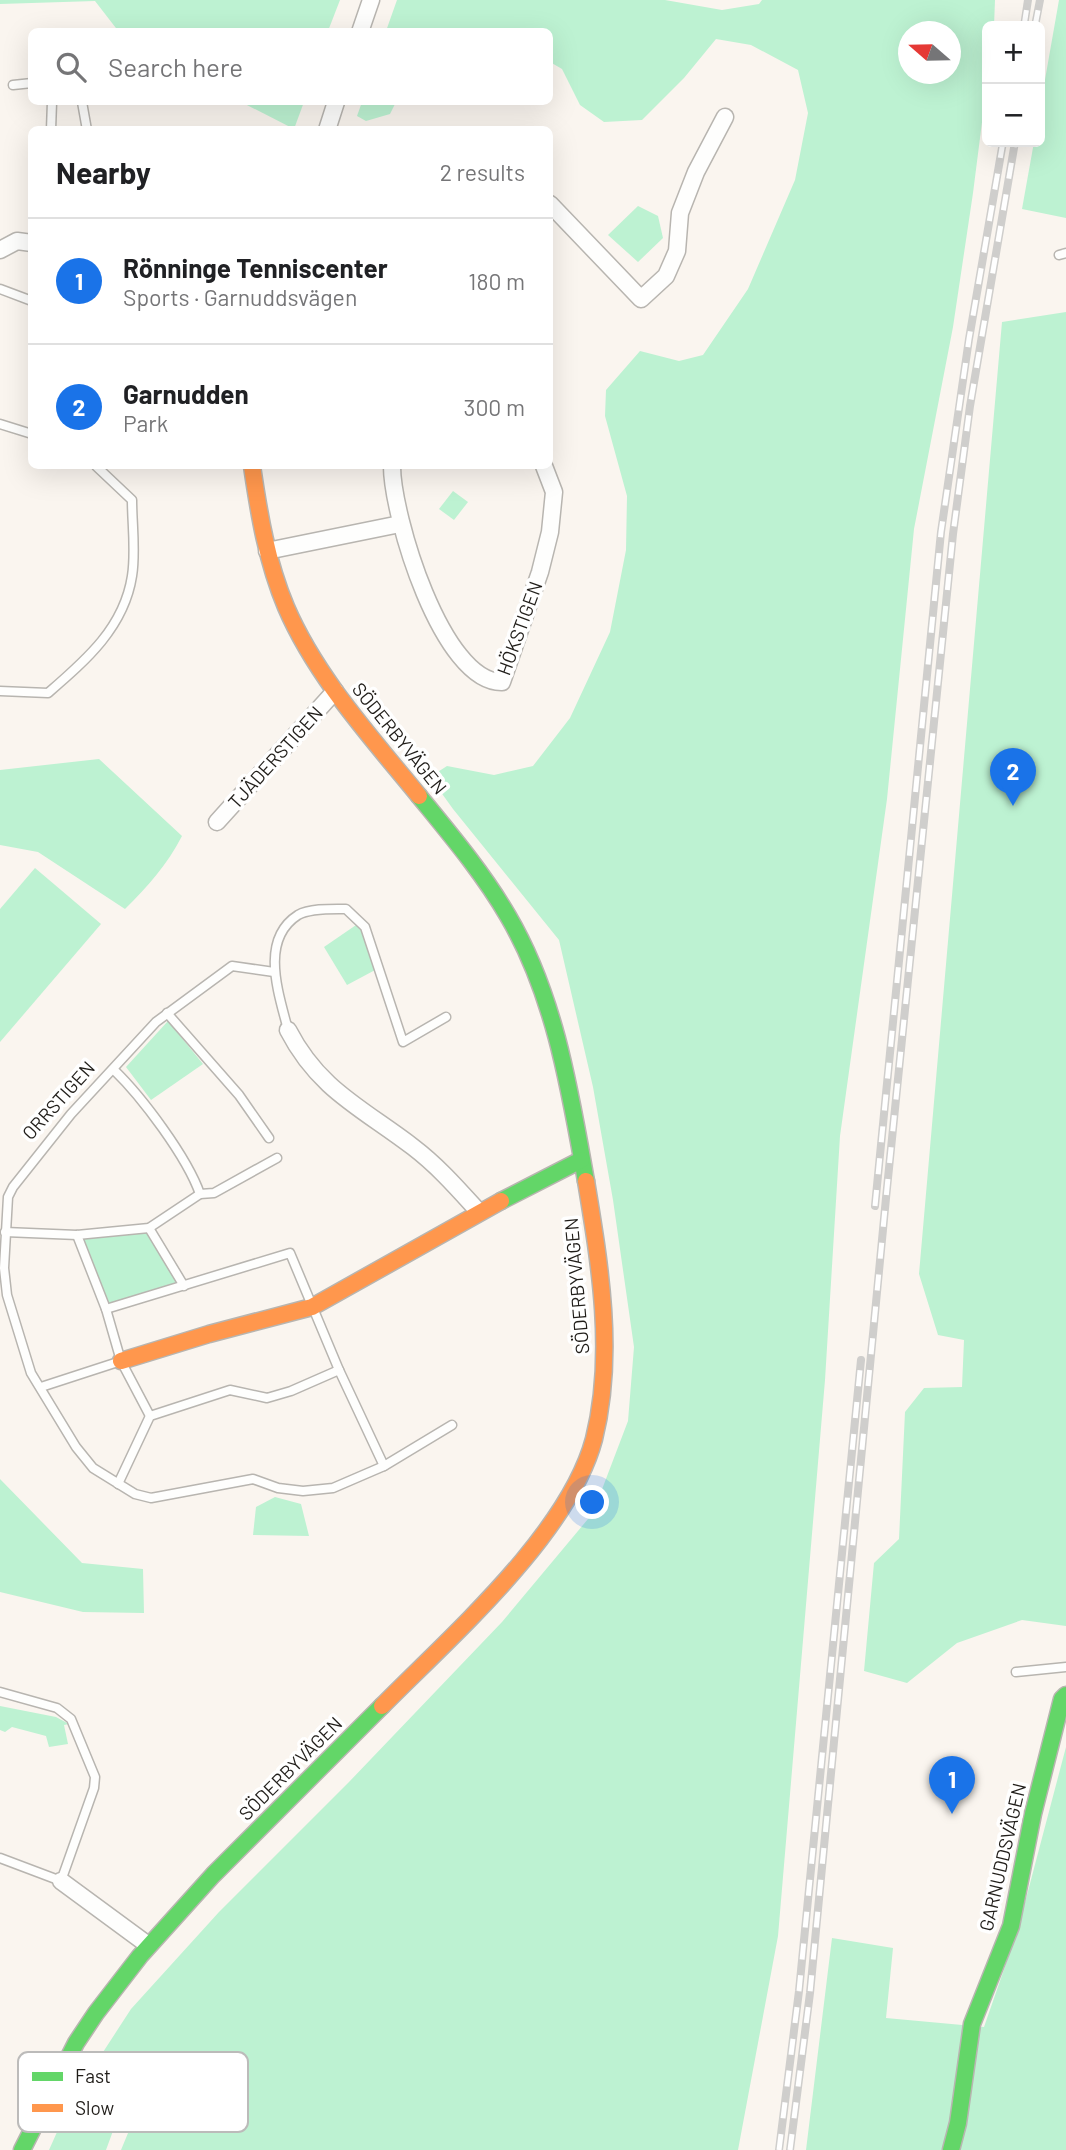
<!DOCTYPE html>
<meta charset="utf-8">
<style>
body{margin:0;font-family:Barlow,sans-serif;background:#f6f6f6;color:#202124}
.controls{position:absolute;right:21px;top:21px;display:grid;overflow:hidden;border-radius:10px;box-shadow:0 7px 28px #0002}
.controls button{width:63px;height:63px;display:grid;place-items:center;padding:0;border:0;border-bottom:2px solid #e0e0e0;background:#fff;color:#202124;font:35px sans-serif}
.compass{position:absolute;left:898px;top:21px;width:63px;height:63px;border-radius:50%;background:#fff;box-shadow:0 7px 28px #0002;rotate:290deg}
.you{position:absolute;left:593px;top:1503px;width:24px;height:24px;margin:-18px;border:5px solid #fff;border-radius:50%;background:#1a73e8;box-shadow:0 0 0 10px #1a73e833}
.badge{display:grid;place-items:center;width:46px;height:46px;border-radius:50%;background:#1a73e8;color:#fff;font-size:23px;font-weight:700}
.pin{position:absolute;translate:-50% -58px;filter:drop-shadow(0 2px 4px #0008)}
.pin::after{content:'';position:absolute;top:37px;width:24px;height:21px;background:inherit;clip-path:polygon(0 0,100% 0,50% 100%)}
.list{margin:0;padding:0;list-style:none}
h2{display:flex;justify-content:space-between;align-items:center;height:91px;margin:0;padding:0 28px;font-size:30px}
h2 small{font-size:23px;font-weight:400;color:#757577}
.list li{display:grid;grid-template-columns:46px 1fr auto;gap:21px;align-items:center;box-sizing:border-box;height:126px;padding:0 28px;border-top:2px solid #e0e0e0}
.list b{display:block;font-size:26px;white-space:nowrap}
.list p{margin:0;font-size:23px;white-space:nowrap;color:#757577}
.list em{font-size:23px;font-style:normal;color:#757577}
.icon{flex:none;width:38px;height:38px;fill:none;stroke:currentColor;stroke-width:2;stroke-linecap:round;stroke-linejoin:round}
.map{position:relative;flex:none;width:1066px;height:2150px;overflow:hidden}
.search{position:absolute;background:#fff;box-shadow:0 7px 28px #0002;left:28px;top:28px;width:525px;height:77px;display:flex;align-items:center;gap:18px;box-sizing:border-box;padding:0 24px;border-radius:10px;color:#757577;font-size:26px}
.panel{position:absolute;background:#fff;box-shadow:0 7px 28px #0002;left:28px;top:126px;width:525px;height:343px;border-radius:10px}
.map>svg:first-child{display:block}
</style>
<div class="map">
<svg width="1066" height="2150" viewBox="0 0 1066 2150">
<rect width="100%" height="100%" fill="#faf5ef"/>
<!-- green -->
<g fill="#bdf2d2" fill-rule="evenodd">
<path d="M0,0h340l-12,31 -209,1 -24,-31 -95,3z"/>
<path d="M397,0h268l57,10 37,-6 3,-4h233l-1,26h-7v57l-14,110 -20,134 -39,202 -27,270 -47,337 -15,244 -47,556 -40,214h-617l12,-29 -16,-1 -11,30h-57l21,-47 61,-94 88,-97 130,-130 153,-160 91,-109 35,-92 6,-74 -21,-147 -20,-113 -34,-147 -106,-131 -23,-32 17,-11 47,9 39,-9 37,-48 40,-86 16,-82 1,-54 -22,-80 1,-26 34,-39 39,10 24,-6 45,-66 47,-109 13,-67 -10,-43 -47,-25 -35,-6 -32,39 -42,42 -38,2 -24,-17 -18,-36 -12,-7v-30l-164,-1zM908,32h42v42h-42z"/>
<path d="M1059,0h7v218l-44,-9 12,-67h6v-34z"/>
<path d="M241,102h63l-10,27z"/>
<path d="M362,102h34l-6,12 -24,7 -9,-5z"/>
<path d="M638,206l20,10 5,22 -25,24 -30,-27z"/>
<path d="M1066,312v1314l-44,-6 -65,23 -50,40 -43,-12 10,-108 25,-24 6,-127 19,-24 38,-1 2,-47 -26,-5 -19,-61 83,-952z"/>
<path d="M453,491l15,11 -14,18 -15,-11z"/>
<path d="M99,759l83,77c-15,29 -34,50 -57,73l-87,-57 -38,-7v-75z"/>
<path d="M35,868l66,56 -101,118v-133z"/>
<path d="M359,923l18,46 -30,16 -23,-38z"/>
<path d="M168,1021l35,43 -52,36 -25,-33z"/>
<path d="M149,1228l35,58 -78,23 -29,-74z"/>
<path d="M0,1479l82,84 61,6 1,44 -61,-1 -83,-20z"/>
<path d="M275,1497l26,7 8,32 -56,-1 3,-28z"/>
<path d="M0,1706l56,11 13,7 -5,1 4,19 -19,3 -3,-11 -34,-9 -7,5 -5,-2z"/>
<path d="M1066,1747v403h-260l26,-212 61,10 -7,70 98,9 34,-98z"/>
</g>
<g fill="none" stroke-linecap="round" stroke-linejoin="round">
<defs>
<g id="lane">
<path d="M13,85l19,-2"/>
<path d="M82,102l5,28"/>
<path d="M51,130l1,-28"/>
<path d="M1059,255l7,-2"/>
<path d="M0,289l32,12"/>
<path d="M0,424l32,10"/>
<path d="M0,691l48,2c37,-32 76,-65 84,-117 4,-24 0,-52 0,-76l-36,-34"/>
<path d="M274,972l-42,-6 -76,56 -85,92 -58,73 -5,10 -4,71 3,27 24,78 45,74 17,21 42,26 16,4 102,-19 25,9 25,3 30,-3 51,-22 68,-41"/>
<path d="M167,1013l72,82 30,43"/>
<path d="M288,1030c-9,-36 -29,-90 10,-115 12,-7 35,-6 48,-6l19,18 38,115 43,-25"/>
<path d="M114,1070c28,27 73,87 86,124"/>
<path d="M149,1228l35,58"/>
<path d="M5,1232l72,3 72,-7 51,-34 14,-1 63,-35"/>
<path d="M77,1235l29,74 15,52 29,55"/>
<path d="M106,1309l184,-56 49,117 45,96"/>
<path d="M41,1387l80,-26"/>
<path d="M118,1484l32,-68 80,-26 37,8 24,-7 48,-21"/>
<path d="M1016,1672l50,-5"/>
<path d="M0,1692l57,16 14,11 24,58 -1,11 -33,93 -61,-23"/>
</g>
<g id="street">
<path d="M360,32l11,-32"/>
<path d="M327,130l9,-28"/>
<path d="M550,204l91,95 25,-23 11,-25 3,-38 16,-41 29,-55"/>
<path d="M0,250l17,-9 15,2"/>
<path d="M392,466c0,49 50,217 110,216l38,-110 10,-40 4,-40 -10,-26"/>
<path d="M267,551l133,-27"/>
<path d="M217,822l118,-131"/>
<path d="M288,1030c31,60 74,78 125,117 25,19 45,42 66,65"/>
<path d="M61,1881l87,64"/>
</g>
<g id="fast">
<path d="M419,796c31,38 64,77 89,120 47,80 62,175 78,265"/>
<path d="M501,1201l80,-41"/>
<path d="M22,2150l54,-107 20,-30 44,-57 73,-81 169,-169"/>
<path d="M951,2150l7,-27 14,-99 39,-98 22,-112 29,-115 4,-4"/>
</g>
<g id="slow">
<path d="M252,466c7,48 15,96 34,141 30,70 85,130 133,189"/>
<path d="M121,1361l88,-27 103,-27 189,-106"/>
<path d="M382,1706c68,-69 187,-172 212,-267 21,-84 6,-174 -8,-258"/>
</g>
</defs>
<!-- lane casing -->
<use href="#lane" stroke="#b8b5b0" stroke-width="11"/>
<!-- street casing -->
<use href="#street" stroke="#b8b5b0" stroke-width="19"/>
<!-- fast casing -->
<use href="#fast" stroke="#b8b5b0" stroke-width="19"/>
<!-- slow casing -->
<use href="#slow" stroke="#b8b5b0" stroke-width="19"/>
<!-- lane -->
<use href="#lane" stroke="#fefefd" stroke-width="8"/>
<!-- street -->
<use href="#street" stroke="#fefefd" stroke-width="16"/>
<!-- fast -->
<use href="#fast" stroke="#63d668" stroke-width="16"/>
<!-- slow -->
<use href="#slow" stroke="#ff974d" stroke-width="16"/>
<defs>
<g id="rail">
<path d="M1024,26l4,-26"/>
<path d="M1035,26l5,-26"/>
<path d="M875,1206l66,-674 28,-193 34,-197"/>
<path d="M779,2150l20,-159 62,-631"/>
<path d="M790,2150l20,-157 76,-795 67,-664 17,-128 45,-264"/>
</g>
</defs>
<!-- rail casing -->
<use href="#rail" stroke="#cfcecc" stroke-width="8"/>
<!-- rail -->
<use href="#rail" stroke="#fff" stroke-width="5" stroke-dasharray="16" stroke-linecap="butt"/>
</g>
<g text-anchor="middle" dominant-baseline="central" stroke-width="7" stroke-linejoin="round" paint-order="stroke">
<!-- street labels -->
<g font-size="19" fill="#201d19" stroke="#fff">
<text transform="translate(519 628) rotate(-70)">HÖKSTIGEN</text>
<text transform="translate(400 738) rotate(51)">SÖDERBYVÄGEN</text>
<text transform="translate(275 757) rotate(-48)">TJÄDERSTIGEN</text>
<text transform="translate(58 1100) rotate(-48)">ORRSTIGEN</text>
<text transform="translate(576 1286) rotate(-95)">SÖDERBYVÄGEN</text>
<text transform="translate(290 1768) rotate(-45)">SÖDERBYVÄGEN</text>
<text transform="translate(1002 1857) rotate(-77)">GARNUDDSVÄGEN</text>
</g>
</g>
<!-- legend -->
<rect x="18" y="2052" width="230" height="80" rx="10" fill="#fff" stroke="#bcbbba" stroke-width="2"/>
<rect x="32" y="2072" width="31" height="9" fill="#63d668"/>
<rect x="32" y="2104" width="31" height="8" fill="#ff974d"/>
<g font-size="19" fill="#201d19">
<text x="75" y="2083">Fast</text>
<text x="75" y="2115">Slow</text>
</g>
</svg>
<div class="controls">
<button>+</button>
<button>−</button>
</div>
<svg class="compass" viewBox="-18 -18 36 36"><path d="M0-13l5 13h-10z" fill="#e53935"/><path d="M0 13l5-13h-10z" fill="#757577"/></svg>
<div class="you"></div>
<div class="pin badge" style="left:952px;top:1814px">1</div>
<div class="pin badge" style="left:1013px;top:806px">2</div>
<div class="search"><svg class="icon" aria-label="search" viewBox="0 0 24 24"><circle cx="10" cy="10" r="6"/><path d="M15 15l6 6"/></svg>Search here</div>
<section class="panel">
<h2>Nearby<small>2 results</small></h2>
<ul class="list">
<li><span class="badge">1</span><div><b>Rönninge Tenniscenter</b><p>Sports · Garnuddsvägen</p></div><em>180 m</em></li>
<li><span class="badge">2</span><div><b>Garnudden</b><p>Park</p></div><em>300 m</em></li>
</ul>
</section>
</div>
